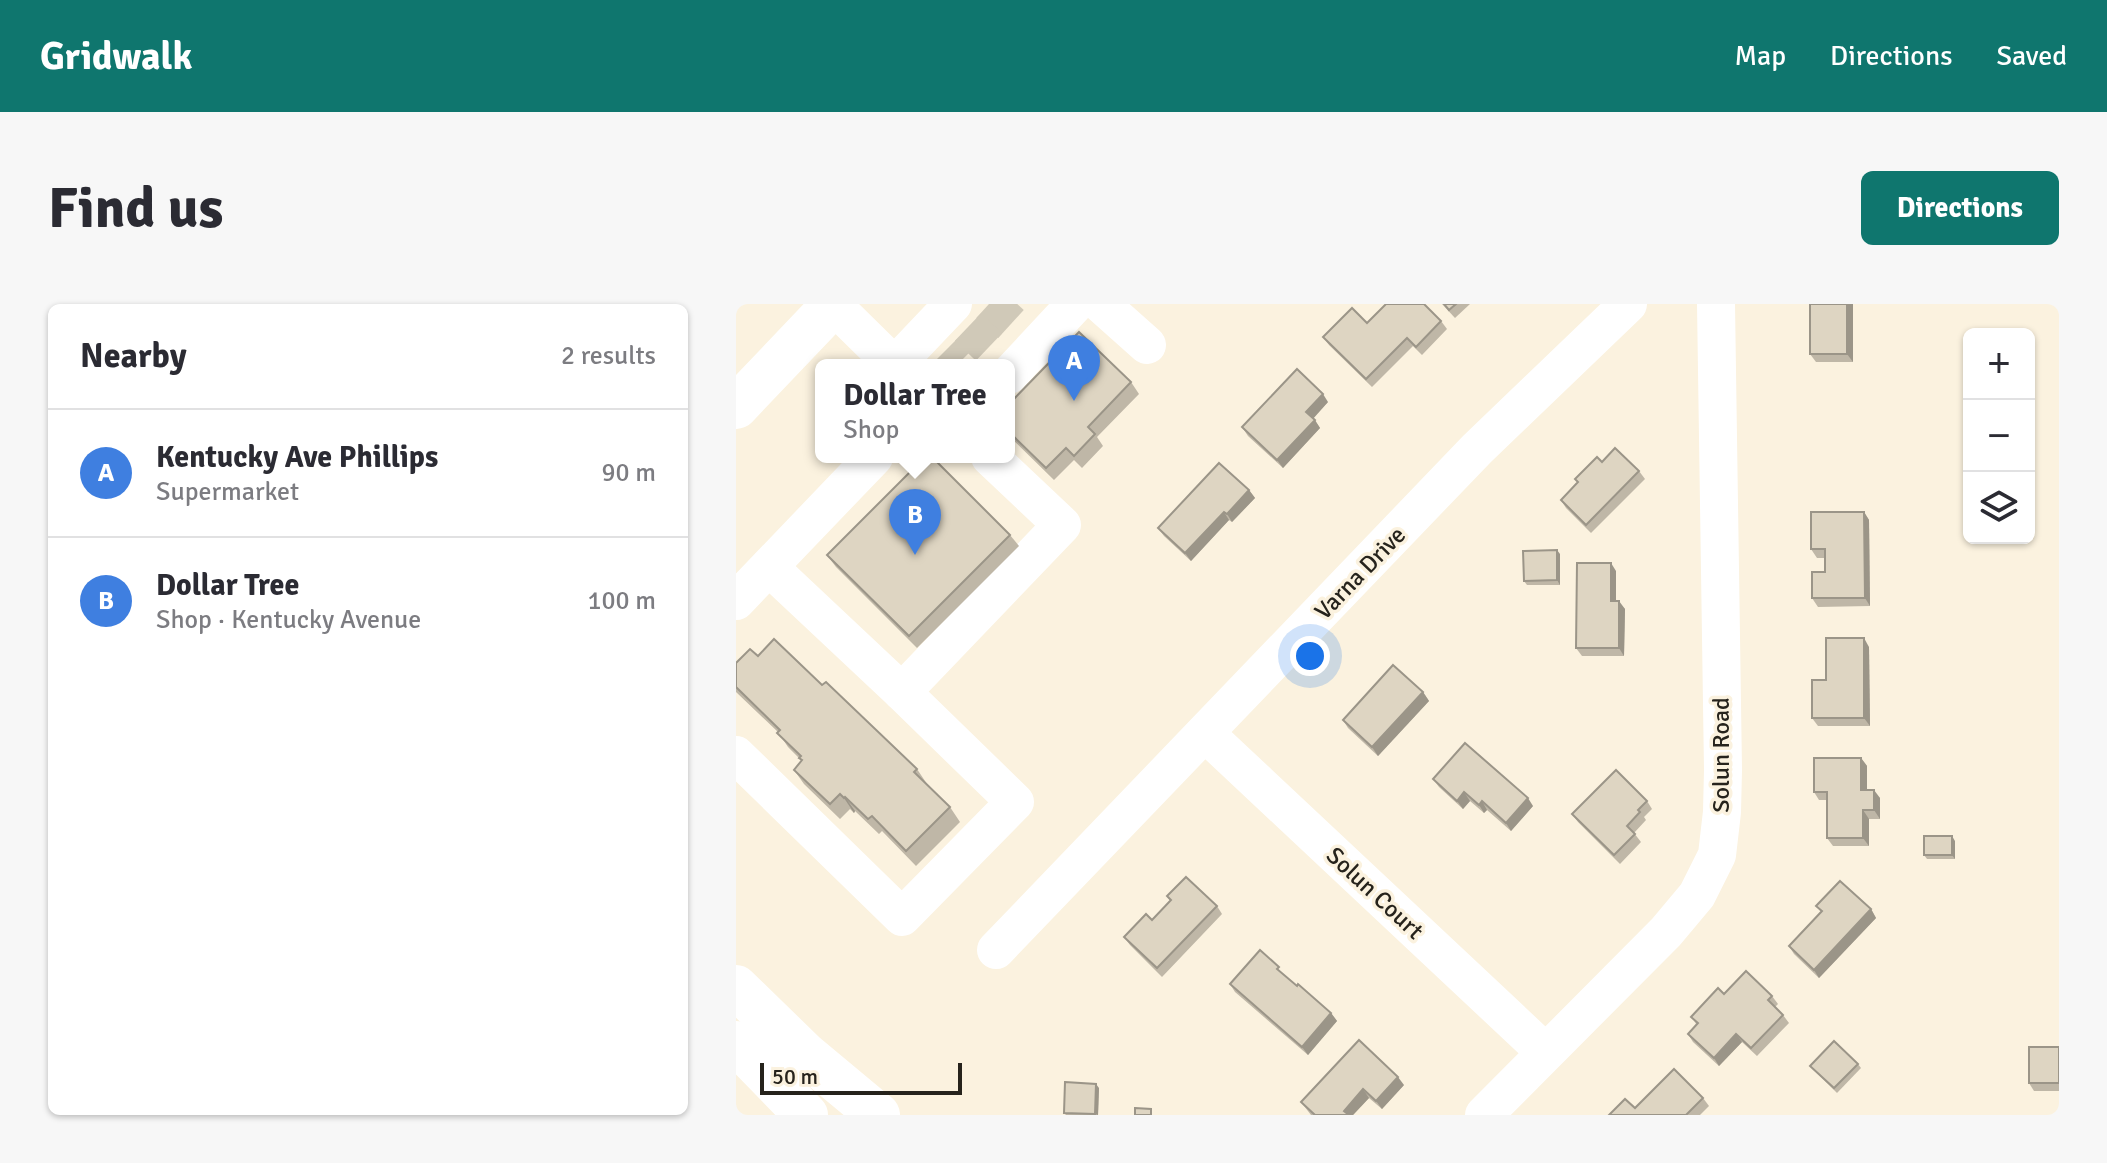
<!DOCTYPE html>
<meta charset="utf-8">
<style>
body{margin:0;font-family:Signika,sans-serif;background:#f7f7f7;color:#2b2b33}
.controls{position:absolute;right:24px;top:24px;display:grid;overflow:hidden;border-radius:12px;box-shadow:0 2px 6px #0004}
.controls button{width:72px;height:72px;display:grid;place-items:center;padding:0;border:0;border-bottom:2px solid #e1e1e2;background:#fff;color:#2b2b33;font:40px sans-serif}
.scale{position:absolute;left:24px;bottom:20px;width:202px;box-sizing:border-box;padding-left:8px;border:4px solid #26231c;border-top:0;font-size:22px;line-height:28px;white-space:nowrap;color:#26231c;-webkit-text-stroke:6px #fbf2df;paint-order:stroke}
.you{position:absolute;left:574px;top:352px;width:28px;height:28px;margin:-20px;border:6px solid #fff;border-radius:50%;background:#1a73e8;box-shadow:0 0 0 12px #1a73e833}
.badge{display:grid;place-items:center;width:52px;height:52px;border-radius:50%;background:#0f766e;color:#fff;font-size:26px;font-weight:700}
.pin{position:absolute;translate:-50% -66px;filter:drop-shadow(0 2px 4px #0008)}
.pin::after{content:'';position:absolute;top:42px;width:28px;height:24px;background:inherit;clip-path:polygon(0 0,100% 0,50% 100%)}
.popup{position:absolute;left:79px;top:55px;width:200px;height:104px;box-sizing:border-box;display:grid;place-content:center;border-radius:12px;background:#fff;filter:drop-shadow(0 2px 6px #0005);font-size:26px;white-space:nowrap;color:#7c7c81}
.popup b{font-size:30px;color:#2b2b33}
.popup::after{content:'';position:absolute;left:50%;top:100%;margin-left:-16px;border:16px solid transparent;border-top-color:#fff}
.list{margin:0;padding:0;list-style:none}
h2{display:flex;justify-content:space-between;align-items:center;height:104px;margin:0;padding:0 32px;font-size:34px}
h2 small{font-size:26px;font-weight:400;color:#7c7c81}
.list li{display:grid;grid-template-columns:52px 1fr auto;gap:24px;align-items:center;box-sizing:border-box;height:128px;padding:0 32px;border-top:2px solid #e1e1e2}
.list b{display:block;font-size:30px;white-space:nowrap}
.list p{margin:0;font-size:26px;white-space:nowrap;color:#7c7c81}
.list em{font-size:26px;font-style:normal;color:#7c7c81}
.icon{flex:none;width:44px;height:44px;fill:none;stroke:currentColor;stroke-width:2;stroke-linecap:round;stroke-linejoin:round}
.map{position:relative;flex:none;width:1323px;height:811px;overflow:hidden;border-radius:12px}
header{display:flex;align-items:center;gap:48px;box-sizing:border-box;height:112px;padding:0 40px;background:#0f766e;color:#fff}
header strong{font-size:38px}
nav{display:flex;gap:44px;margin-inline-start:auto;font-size:28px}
.intro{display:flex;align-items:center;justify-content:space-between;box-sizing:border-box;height:192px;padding:0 48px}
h1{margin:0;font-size:56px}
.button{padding:20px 36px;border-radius:12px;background:#0f766e;color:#fff;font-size:28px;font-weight:700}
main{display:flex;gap:48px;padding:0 48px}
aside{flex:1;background:#fff;border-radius:12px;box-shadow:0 2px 6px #0004}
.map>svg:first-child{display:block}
</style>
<header>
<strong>Gridwalk</strong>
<nav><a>Map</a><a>Directions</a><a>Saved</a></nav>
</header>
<div class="intro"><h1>Find us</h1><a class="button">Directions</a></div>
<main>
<aside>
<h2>Nearby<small>2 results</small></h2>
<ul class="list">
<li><span class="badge" style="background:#3f7fe0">A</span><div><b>Kentucky Ave Phillips</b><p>Supermarket</p></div><em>90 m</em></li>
<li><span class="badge" style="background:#3f7fe0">B</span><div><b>Dollar Tree</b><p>Shop · Kentucky Avenue</p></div><em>100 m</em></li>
</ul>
</aside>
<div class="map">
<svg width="1323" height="811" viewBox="0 0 1323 811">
<rect width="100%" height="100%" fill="#fbf2df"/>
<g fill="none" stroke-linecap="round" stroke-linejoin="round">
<!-- minor-tunnel -->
<g stroke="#d0c9b8" stroke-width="38" stroke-dasharray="38 19" stroke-linecap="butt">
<path d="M253,0l22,20"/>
<path d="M232,23l21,20"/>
<path d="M208,48l13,13"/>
</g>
<!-- minor -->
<g stroke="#fff" stroke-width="38">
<path d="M96,0l62,61"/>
<path d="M365,0l46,41"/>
<path d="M159,61l58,-61"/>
<path d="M273,71l66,-71"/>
<path d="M0,297l138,-144"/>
<path d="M166,388l160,-167 -72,-68"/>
<path d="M469,429l340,319"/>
<path d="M0,451l166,162 113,-115 -113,-110 -133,-125"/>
<path d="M260,646l481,-501 151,-145"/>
<path d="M748,811l182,-183 31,-37 20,-40 5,-43 1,-42 -7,-466"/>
</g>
<!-- major -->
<path stroke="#fff" stroke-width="44" d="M0,103l98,-103"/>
<!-- highway -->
<g stroke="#fff" stroke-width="44">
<path d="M0,683l70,68 72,60"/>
<path d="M0,739l70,72"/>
</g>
</g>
<!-- wall -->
<g fill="#bfb7a7">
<path d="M706,0h28l-15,14z"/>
<path d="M1117,0v58h-37l-6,-8z"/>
<path d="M705,17l6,8 -25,26 -9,-9 -41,41 -43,-42 -6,-8 44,-14z"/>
<path d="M395,78l8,12 -42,43 6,9 -21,22 -8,-8 -20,20 -45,-44v-32z"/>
<path d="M592,98l-15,16 7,10 -37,40 -35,-32 -6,-9z"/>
<path d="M866,158l37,9 6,8 -54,54 -25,-25 -5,-8 17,-17 -3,-4z"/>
<path d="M513,186l6,8 -23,24 -3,-2 -38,41 -27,-25 -6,-8z"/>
<path d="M1128,208l5,8 1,86 -52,1 -6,-9 13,-26v-14h-8l-6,-9z"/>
<path d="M274,231l9,11 -102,102 -81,-81 -9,-12z"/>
<path d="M824,250v31h-33l-3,-4z"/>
<path d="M880,267v30l9,8 -1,47h-42l-6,-8z"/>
<path d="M1133,343l1,79h-52l-6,-8 14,-38z"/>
<path d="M22,352l64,29 95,84 10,15 23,23 10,15 -44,44 -34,-35 -3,3 -24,-23 -1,2 -4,-4 -10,10 -36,-35 -10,-14 8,-9 -14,-14 -10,-15 -42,-40v-29z"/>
<path d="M687,388l6,9 -51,55 -30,-28 -5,-8z"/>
<path d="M1125,454l6,8v24l13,8v21h-11v27h-36l-6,-8v-38h-8l-5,-8z"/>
<path d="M697,475l100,27 -22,25 -24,-21 -3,3 -14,-12 -7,8 -24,-22z"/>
<path d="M911,497l5,8 -8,8 2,3 -12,13 7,9 -21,22 -42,-42 -6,-8z"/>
<path d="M1219,537v18h-28l-3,-4z"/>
<path d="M431,592l50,10 5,8 -60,63 -32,-32 -6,-8 28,-17 18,-19z"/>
<path d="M1080,602l55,3 5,9 -57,60 -25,-24 -5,-8 32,-34z"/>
<path d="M548,671l47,38 6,8 -29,34 -73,-63 -5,-8z"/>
<path d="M988,690l48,2 6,8 -3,3 8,8 6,8 -32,33 -15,-14 -23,24 -26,-24 -5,-8 9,-9 -6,-8z"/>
<path d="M1323,743v44h-25l-5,-8z"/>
<path d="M1122,760l3,4 -24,25 -27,-27z"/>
<path d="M668,781l-22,24 -13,-11 -16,17h-42l-10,-13z"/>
<path d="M363,784l-1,27h-32l-2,-2z"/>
<path d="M967,794l6,8 -9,9h-91z"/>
</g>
<!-- shaded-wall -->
<g fill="#9b9588">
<path d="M1111,0h6v58l-6,-8z"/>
<path d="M587,90l5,8 -16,18 -6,-8z"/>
<path d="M579,116l5,8 -37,40 -6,-8z"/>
<path d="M513,186l6,8 -23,24 -5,-8z"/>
<path d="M488,208l5,8 -38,41 -6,-8z"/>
<path d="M1128,208l5,8 1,86 -5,-8z"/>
<path d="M821,246l3,4v31l-3,-5z"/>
<path d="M875,259l5,8v38l-5,-8z"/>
<path d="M883,297l6,8 -1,47 -5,-8z"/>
<path d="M1128,334l5,9 1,79 -6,-8z"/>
<path d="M687,388l6,9 -51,55 -6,-9z"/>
<path d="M1125,454l6,8v32l-6,-8z"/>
<path d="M1138,486l6,8v21l-6,-9z"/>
<path d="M728,488l6,9 -7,8 -6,-8z"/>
<path d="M109,493l10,14 -1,2 -10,-15z"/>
<path d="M792,494l5,8 -22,25 -5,-8z"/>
<path d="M746,497l5,9 -3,3 -5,-8z"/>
<path d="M1127,506l6,9v27l-6,-8z"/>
<path d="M1216,532l3,5v18l-3,-4z"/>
<path d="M1135,605l5,9 -57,60 -5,-8z"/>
<path d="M595,709l6,8 -29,34 -6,-8z"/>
<path d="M1000,730l6,8 -23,24 -5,-8z"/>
<path d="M662,773l6,8 -22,24 -6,-8z"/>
<path d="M360,780l3,4 -1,27 -3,-1z"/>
<path d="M627,785l6,9 -16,17h-6l-3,-4z"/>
</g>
<!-- building -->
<g fill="#ded5c2" stroke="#9b9588" stroke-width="2">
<path d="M650,0h38l17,17 -25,26 -9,-9 -41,41 -43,-42 29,-29 15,15z"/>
<path d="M708,0h12l-7,6z"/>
<rect x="1074" y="0" width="37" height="50"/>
<path d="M343,28l52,50 -43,45 7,7 -21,22 -8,-8 -20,20 -37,-36v-28z"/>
<path d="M561,65l26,25 -17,18 9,8 -38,40 -35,-33z"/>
<path d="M879,144l24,23 -53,54 -25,-25 17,-18 -3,-3 22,-22 5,5z"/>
<path d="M189,153h7l78,78 -101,101 -82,-81z"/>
<path d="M483,159l30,27 -22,24 -3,-2 -39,41 -27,-25z"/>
<path d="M1075,208h53l1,86h-53v-26h13v-23h-14z"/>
<path d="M821,246v30l-33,1 -1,-30z"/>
<path d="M841,259h34v38h8v47h-43z"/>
<path d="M1090,334h38v80h-52v-38h14z"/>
<path d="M38,335l48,46 4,-3 91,87 -3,3 36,35 -44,44 -34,-35 -4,3 -23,-22 -1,1 -4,-4 -10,10 -36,-34 8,-10 -3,-2 2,-2 -24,-23 3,-3 -44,-43v-24l14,-14 8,7z"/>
<path d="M657,361l30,27 -51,55 -29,-27z"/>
<path d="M729,439l63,55 -22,25 -24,-22 -3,4 -15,-13 -7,9 -24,-22z"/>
<path d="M1078,454h47v32h13v20h-11v28h-36v-46h-13z"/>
<path d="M880,466l31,31 -9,9 2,2 -13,14 8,8 -21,21 -42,-41z"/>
<rect x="1188" y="532" width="28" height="19"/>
<path d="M450,573l31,29 -60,62 -33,-31 22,-23 6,6 19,-20 -4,-4z"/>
<path d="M1104,577l31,28 -57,61 -25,-24 33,-35 -6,-5z"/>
<path d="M524,646l19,17 -2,2 20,17 1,-2 33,29 -29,34 -72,-63z"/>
<path d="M1010,667l26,25 -4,4 15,15 -32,33 -15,-14 -22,24 -26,-24 10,-11 -7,-6 27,-29 6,6z"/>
<path d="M623,736l39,37 -22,24 -13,-12 -19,22 5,4h-34l-14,-13z"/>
<path d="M1098,737l24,23 -24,24 -24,-22z"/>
<rect x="1293" y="743" width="30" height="36"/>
<path d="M938,765l29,29 -17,17h-77l16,-16 10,9z"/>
<path d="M329,778l31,2 -1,30 -31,-1z"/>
<path d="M399,804l16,1v6h-16z"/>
</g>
<g text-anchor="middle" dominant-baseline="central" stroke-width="7" stroke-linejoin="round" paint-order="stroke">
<!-- street labels -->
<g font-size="24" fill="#26231c" stroke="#fbf2df">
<text transform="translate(624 269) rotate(-46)">Varna Drive</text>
<text transform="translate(985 451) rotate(-90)">Solun Road</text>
<text transform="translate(639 589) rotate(43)">Solun Court</text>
</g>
</g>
</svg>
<div class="controls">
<button>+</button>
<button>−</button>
<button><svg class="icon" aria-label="layers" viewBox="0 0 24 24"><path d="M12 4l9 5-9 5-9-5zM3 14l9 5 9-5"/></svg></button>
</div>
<div class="scale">50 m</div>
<div class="you"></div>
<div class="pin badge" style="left:338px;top:97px;background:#3f7fe0">A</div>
<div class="pin badge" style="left:179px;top:251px;background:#3f7fe0">B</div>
<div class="popup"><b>Dollar Tree</b>Shop</div>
</div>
</main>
